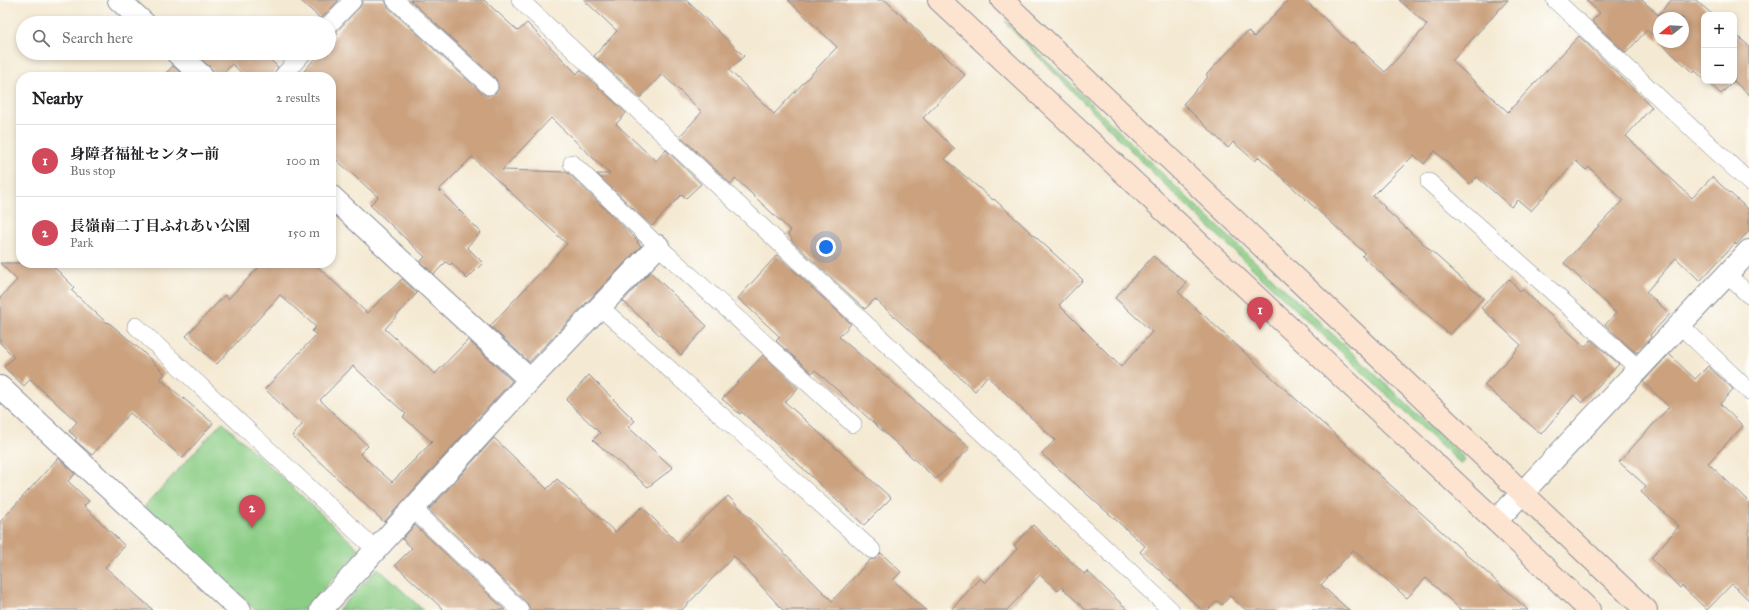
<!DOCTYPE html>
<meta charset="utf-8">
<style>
body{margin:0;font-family:"IM FELL Great Primer","Noto Serif JP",serif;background:#f2f2f2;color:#202124}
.controls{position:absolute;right:12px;top:12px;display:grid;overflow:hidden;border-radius:8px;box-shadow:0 2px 6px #0003}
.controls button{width:36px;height:36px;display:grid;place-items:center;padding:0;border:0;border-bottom:1px solid #e0e0e0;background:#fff;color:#202124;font:20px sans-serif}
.compass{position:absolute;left:1653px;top:12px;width:36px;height:36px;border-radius:50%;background:#fff;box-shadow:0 2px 6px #0003;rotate:252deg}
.you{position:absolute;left:826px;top:247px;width:14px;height:14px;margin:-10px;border:3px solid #fff;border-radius:50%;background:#1a73e8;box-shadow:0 0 0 6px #1a73e833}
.badge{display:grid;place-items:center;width:26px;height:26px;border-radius:50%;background:#d1495b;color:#fff;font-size:13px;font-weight:700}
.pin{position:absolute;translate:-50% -33px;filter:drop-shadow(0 1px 2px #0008)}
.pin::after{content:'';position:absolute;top:21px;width:14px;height:12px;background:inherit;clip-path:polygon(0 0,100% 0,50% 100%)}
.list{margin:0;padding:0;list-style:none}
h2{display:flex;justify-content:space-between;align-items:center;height:52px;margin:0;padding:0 16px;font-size:17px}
h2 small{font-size:13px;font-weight:400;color:#757577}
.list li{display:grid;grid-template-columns:26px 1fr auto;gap:12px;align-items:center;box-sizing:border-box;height:72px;padding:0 16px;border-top:1px solid #e0e0e0}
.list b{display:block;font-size:15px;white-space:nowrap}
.list p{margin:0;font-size:13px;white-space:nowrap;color:#757577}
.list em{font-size:13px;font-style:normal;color:#757577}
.icon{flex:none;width:22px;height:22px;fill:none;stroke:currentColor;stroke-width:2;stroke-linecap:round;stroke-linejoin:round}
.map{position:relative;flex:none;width:1749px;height:610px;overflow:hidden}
.search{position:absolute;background:#fff;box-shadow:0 2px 6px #0003;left:16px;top:16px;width:320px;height:44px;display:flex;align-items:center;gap:10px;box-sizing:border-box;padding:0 14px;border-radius:22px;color:#757577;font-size:15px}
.panel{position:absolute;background:#fff;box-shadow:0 2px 6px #0003;left:16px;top:72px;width:320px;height:196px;border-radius:16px}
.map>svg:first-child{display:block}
</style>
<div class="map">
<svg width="1749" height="610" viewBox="0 0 1749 610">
<rect width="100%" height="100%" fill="#fdfcf7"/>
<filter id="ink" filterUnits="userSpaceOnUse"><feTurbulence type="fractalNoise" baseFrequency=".025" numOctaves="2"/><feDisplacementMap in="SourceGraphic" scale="8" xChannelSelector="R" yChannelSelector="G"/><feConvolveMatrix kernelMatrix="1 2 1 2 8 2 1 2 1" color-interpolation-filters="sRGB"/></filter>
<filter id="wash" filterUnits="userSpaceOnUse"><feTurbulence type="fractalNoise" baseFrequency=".012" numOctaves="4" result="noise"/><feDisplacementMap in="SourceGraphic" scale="16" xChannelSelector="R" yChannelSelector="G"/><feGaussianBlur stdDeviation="0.9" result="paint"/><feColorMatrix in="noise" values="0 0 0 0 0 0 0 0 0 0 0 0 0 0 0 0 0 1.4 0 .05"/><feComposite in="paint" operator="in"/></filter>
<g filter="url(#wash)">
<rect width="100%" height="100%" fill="#f4e9d2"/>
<!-- green -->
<g fill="#8bcd85" stroke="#537e72">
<path d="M1005,20l170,166 289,272 1,3 -5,2 -134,-125 -158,-150 -158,-160z"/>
<path d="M222,422l138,128 -56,60h-49l-111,-103z"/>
<path d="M378,568l45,42h-85z"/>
</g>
<g id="blocks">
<!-- building -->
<g fill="#cba17e" fill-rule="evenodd">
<path d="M300,0h39l-18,19z"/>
<path d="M363,0h22l3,7 94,86 5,3 10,-4 2,-4 -3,-9 -86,-79h74l34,31 9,-8 50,51 3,-4 46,43 -10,11 40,37 10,-11 35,34 -15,14 -4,-4 -30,32 -55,-52h13l-59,-56 -49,52 65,2 71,69 -1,2 4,3 -112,116 -39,-36 77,-82 -95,-87 -33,33 42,42 -14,15 16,16 -16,16 -15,-16 -2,2 -4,-3 -12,12 -14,-12 5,-5 -55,-52 8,-8 -47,-42v-78h-32l21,-24h9v-10l9,-10 -2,-1 24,-25z"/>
<path d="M584,0h102l58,56 -15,14 45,44 63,-67 -49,-47h97l80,75 -42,43 32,31 -10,10 48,41 1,-1 89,81 -24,25 62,62 31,-35 -37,-34 38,-42 34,27 -9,9 350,318h-67l-35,-32 -19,20 -54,-48 -32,35 28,25h-103l-16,-14 -8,9 -5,-4 -9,9h-6l-62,-58 5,-6 -103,-92 13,-14 -68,-64 -12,15 -100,-92 -10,10 -74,-69 1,-1 -4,-5 3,-3 -56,-53 -4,6 -51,-48 22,-24 -40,-38 -22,24 -46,-42 23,-25z"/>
<path d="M1288,0h17l45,43 2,-1 33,30 42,-47 -28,-25h109l-56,61 56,51 71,-76 73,71 -26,29 66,62 20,-21 37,33v21l-13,14 -1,-2 -35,38 -24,-23 -30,34 24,22 -20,21 1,2 -15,16 -31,-28 11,-12 -52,-50 59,-63 -34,-33 -3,3 -10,-9 -45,50 -13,-11 -7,7 -34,-30 -7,7 -35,-33 -11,13 -10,-9 -41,41 12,11 -1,1 99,90 -33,37 -88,-79 3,-3 -106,-96 -4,4 -22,-19 -5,6 -45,-44 25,-27 -2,-2 42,-44 6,6z"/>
<path d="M1586,0h56l16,15 13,-15h25l17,15h-9v64l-9,-8 -2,2 -33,-31h23v-24h-24v23l-12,-11 -21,23 -34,-32 8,-8z"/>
<path d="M1734,33l15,13v49l-15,-14z"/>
<path d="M195,53h68l15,14 -6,10h-26l-14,-13 -12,13h-5l-4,-9z"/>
<path d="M173,66l12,11h-23z"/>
<path d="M1707,81h27l-13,13z"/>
<path d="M777,255l74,69 -12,13 131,111 -34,31 -121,-109 -3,3 -36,-32 4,-4 -42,-39z"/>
<path d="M0,263h50l24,24 -3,3 36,33 1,-1 34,29 23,23 -5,5 53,44 -30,35 -53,-45 -38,42 -17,-15 2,-2 -8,-7 8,-9 -47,-43 -6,7 -20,-19 10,-10 -14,-14v-45l17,-18z"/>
<path d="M263,263h51l53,50 35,-34 15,14 -32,36 50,45 33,-34 44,41 -128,141 -92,-86 10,-11 -37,-36 51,-54 -4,-4 4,-4 -36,-32 -63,69 -31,-28 39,-41 3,4zM353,366l53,48 -3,3 29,25 -40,40 -32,-28 8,-8 -48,-46z"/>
<path d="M650,272l57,54 -26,29 -58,-54z"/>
<path d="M1509,279l11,12 2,-2 63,58 6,-7 28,24 -37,39 -8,-8 -33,39 -57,-49 37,-40 -40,-37z"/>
<path d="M1669,354l26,25 13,-13 25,23 -13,15 23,22 -35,37 41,39v98l-17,-16 -25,26 -25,-24 -2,2 -29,-30 28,-32 -38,-34 5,-6 -27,-24 50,-55 -26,-25z"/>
<path d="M763,355l35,33 -13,14 106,96 -27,27 -122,-113 -2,2 -18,-15z"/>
<path d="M589,375l46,46 -7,6 45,41 -25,19 -55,-47 7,-7 -34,-33z"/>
<path d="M494,438l53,51 10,-10 58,53 27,-25 36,36 50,-47 104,105 38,-41 5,-1 6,-6 20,19 -8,8 33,30h-143l-49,-54 -52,54h-152l-3,-7 -98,-93z"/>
<path d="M58,458l17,16 -7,7 21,20 -5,5 41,40 -20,21 48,43h-153v-88z"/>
<path d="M415,525l90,85h-61l-49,-45 17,-17 -10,-9z"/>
<path d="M1033,525l51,49 3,-3 41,39h-42l-25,-23 -3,4 -18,-16 -33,35h-56l29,-32 5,5 32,-34 -3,-4z"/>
</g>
</g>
</g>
<g filter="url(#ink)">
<use href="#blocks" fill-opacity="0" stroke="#888c98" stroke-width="1"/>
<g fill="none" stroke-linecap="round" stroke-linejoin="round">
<defs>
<g id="lane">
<path d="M395,0l94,86"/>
<path d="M520,0l651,610"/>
<path d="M1555,0l194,182"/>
<path d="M329,25l24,-25"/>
<path d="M282,77l21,-24"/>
<path d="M572,163l86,83 195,178"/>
<path d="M1429,182l210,187"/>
<path d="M1727,275l22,20"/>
<path d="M600,307l272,243"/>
<path d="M1680,325l69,66"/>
<path d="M136,326l240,224"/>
<path d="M413,509l107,101"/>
</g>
<g id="street">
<path d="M119,0l25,23"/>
<path d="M177,53l26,24"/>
<path d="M331,196l199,184"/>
<path d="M0,387l240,223"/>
<path d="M1496,521l253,-270"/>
<path d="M321,610l209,-230 128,-134"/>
</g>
<g id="secondary">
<path d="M939,0l557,521 93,89"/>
<path d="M1002,0l644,610"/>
</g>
</defs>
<!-- lane casing -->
<use href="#lane" stroke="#888c98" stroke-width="18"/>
<!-- street casing -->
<use href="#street" stroke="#888c98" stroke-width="24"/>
<!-- secondary casing -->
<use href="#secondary" stroke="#888c98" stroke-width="24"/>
<!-- lane -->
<use href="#lane" stroke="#fff" stroke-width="17"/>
<!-- street -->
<use href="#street" stroke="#fff" stroke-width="22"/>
<!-- secondary -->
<use href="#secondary" stroke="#fde4d0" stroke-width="22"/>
</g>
</g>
</svg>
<div class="controls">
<button>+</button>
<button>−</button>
</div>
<svg class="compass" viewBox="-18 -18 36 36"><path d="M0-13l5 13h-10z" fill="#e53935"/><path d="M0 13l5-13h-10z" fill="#757577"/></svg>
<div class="you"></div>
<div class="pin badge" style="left:1260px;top:330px">1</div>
<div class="pin badge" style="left:252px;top:528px">2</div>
<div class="search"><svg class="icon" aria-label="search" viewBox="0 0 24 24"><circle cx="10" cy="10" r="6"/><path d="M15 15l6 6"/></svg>Search here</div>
<section class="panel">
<h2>Nearby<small>2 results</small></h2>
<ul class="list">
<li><span class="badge">1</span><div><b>身障者福祉センター前</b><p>Bus stop</p></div><em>100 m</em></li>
<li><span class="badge">2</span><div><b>長嶺南二丁目ふれあい公園</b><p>Park</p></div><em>150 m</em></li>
</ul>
</section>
</div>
